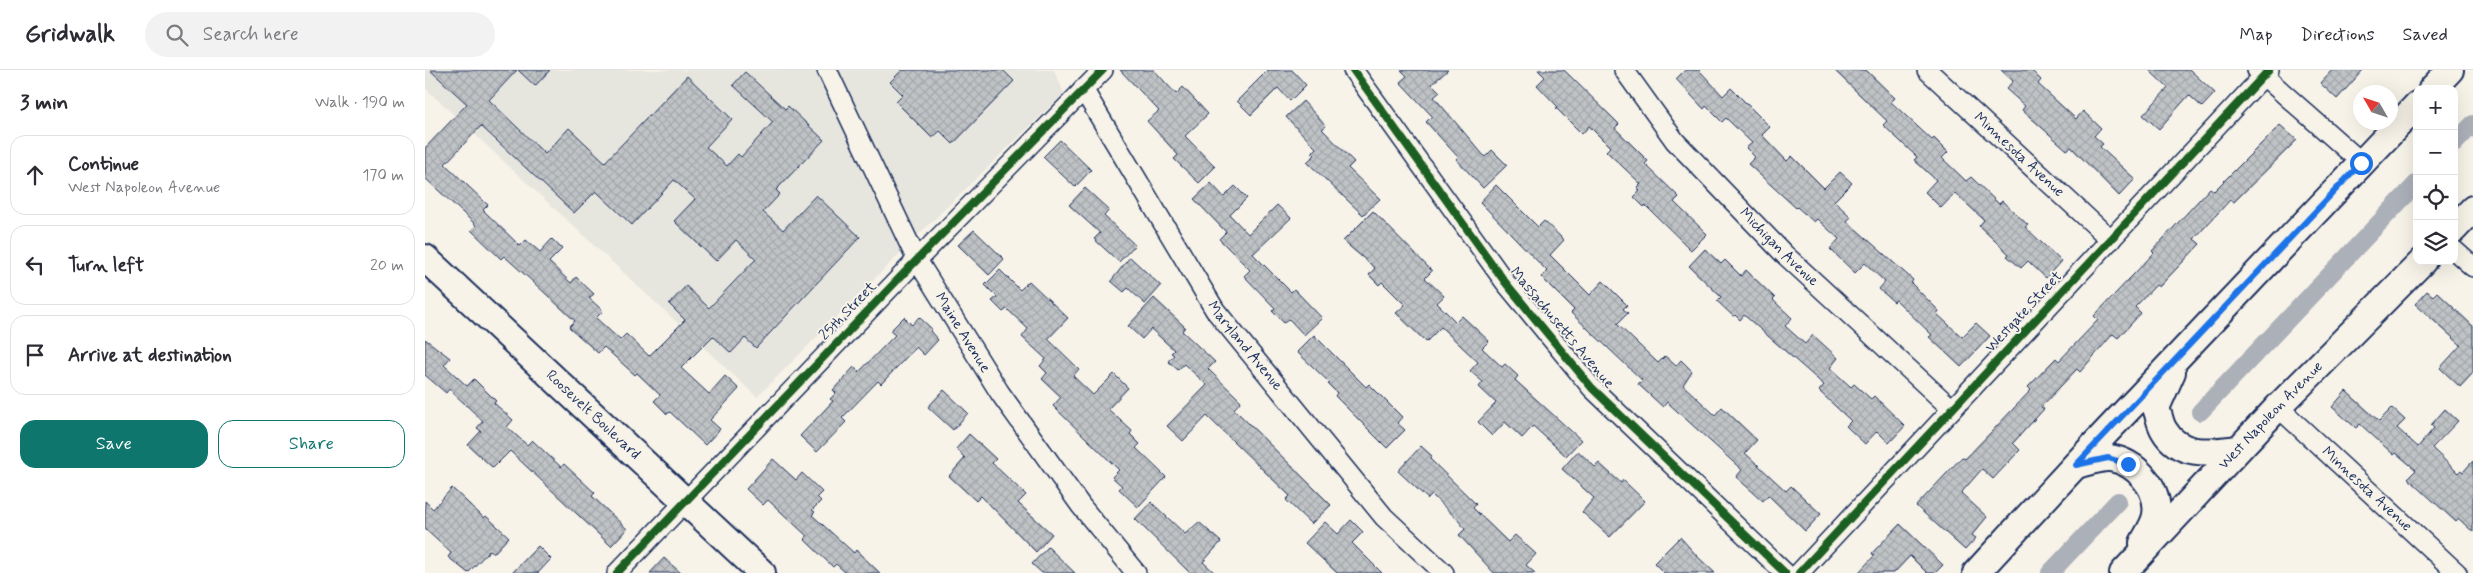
<!DOCTYPE html>
<meta charset="utf-8">
<style>
body{margin:0;font-family:Mynerve,sans-serif;background:#f2f2f3;color:#2b2b33}
.controls{position:absolute;right:15px;top:15px;display:grid;overflow:hidden;border-radius:10px;box-shadow:0 5px 20px #0002}
.controls button{width:45px;height:45px;display:grid;place-items:center;padding:0;border:0;border-bottom:1px solid #e1e1e2;background:#fff;color:#2b2b33;font:25px sans-serif}
.compass{position:absolute;left:1928px;top:15px;width:45px;height:45px;border-radius:50%;background:#fff;box-shadow:0 5px 20px #0002;rotate:309deg}
.stop{position:absolute;width:15px;height:15px;margin:-11px;border:4px solid #1a73e8;border-radius:50%;background:#fff}
.stop.end{background:#1a73e8;border-color:#fff;box-shadow:0 1px 5px #0008}
.list{margin:0;padding:0;list-style:none}
h2{display:flex;justify-content:space-between;align-items:center;height:65px;margin:0;padding:0 20px;font-size:21px}
h2 small{font-size:16px;font-weight:400;color:#7c7c81}
.list li{display:grid;grid-template-columns:32px 1fr auto;gap:15px;align-items:center;box-sizing:border-box;height:80px;margin:0 10px 10px;padding:0 10px;border:1px solid #e1e1e2;border-radius:15px}
.list b{display:block;font-size:19px;white-space:nowrap}
.list p{margin:0;font-size:16px;white-space:nowrap;color:#7c7c81}
.list em{font-size:16px;font-style:normal;color:#7c7c81}
.actions{display:flex;gap:10px;padding:15px 20px}
.actions a{flex:1;padding:11px 0;border:1px solid #0f766e;border-radius:15px;text-align:center;font-size:18px;color:#0f766e}
.actions .main{background:#0f766e;color:#fff}
.icon{flex:none;width:28px;height:28px;fill:none;stroke:currentColor;stroke-width:2;stroke-linecap:round;stroke-linejoin:round}
.map{position:relative;flex:none;width:2048px;height:503px;overflow:hidden}
header{display:flex;align-items:center;gap:30px;box-sizing:border-box;height:70px;padding:0 25px;background:#fff;border-bottom:1px solid #e1e1e2}
header strong{font-size:24px}
nav{display:flex;gap:28px;margin-inline-start:auto;font-size:18px}
.search{width:350px;height:45px;background:#f2f2f3;display:flex;align-items:center;gap:12px;box-sizing:border-box;padding:0 18px;border-radius:28px;color:#7c7c81;font-size:19px}
main{display:flex}
aside{flex:1;background:#fff}
.map>svg:first-child{display:block}
</style>
<header>
<strong>Gridwalk</strong>
<div class="search"><svg class="icon" aria-label="search" viewBox="0 0 24 24"><circle cx="10" cy="10" r="6"/><path d="M15 15l6 6"/></svg>Search here</div>
<nav><a>Map</a><a>Directions</a><a>Saved</a></nav>
</header>
<main>
<aside>
<h2>3 min<small>Walk · 190 m</small></h2>
<ul class="list">
<li><svg class="icon" aria-label="ahead" viewBox="0 0 24 24"><path d="M12 20V5M6 11l6-6 6 6"/></svg><div><b>Continue</b><p>West Napoleon Avenue</p></div><em>170 m</em></li>
<li><svg class="icon" aria-label="left" viewBox="0 0 24 24"><path d="M17 20v-9H6M10 6l-5 5 5 5"/></svg><div><b>Turn left</b></div><em>20 m</em></li>
<li><svg class="icon" aria-label="arrive" viewBox="0 0 24 24"><path d="M6 21V4h12l-3 4 3 4H6"/></svg><div><b>Arrive at destination</b></div></li>
</ul>
<div class="actions"><a class="main">Save</a><a>Share</a></div>
</aside>
<div class="map">
<svg width="2048" height="503" viewBox="0 0 2048 503">
<defs>
<pattern id="building-cross-hatch" width="8" height="8" patternUnits="userSpaceOnUse" patternTransform="scale(1.25)"><rect width="8" height="8" fill="#c0c3c5"/><path d="M0 0l8 8M0 8l8-8" fill="none" stroke="#a4a8ac"/></pattern>
</defs>
<rect width="100%" height="100%" fill="#f7f3e8"/>
<filter id="ink" filterUnits="userSpaceOnUse"><feTurbulence type="fractalNoise" baseFrequency=".02" numOctaves="2"/><feDisplacementMap in="SourceGraphic" scale="10" xChannelSelector="R" yChannelSelector="G"/><feConvolveMatrix kernelMatrix="1 2 1 2 8 2 1 2 1" color-interpolation-filters="sRGB"/></filter>
<g filter="url(#ink)">
<!-- built -->
<path fill="#e6e5de" d="M0,0h629l10,23 -143,139 -164,165 -332,-309z"/>
<g fill="none" stroke-linecap="round" stroke-linejoin="round">
<!-- canal -->
<g stroke="#acb0b9" stroke-width="18">
<path d="M2029,74l19,-20"/>
<path d="M1775,342l217,-229"/>
<path d="M1625,503l68,-72"/>
</g>
</g>
<!-- building -->
<g fill="url(#building-cross-hatch)" stroke="#1b2f5e" fill-rule="evenodd">
<path d="M5,0h87l-28,30 56,54 24,-26 36,34 82,-86 45,43 -26,28 21,19 11,-12 3,3 32,-35 -40,-37 12,-13 40,37 3,-3 36,34 -48,50 4,4 -17,18 20,18 33,-35 44,42 -104,111 -11,-10 -14,15 -18,-17 -32,32 28,26 16,-18 14,13 -29,31 10,9 -15,16 -35,-33 -3,2 -13,-13 6,-6 -23,-22 -2,2 -31,-28 -6,6 -29,-26 6,-6 -43,-40 -28,-25 -3,3 -30,-29 5,-5 -51,-47v-30l42,-44zM56,56l93,87 22,-22 36,34 42,-45 21,19 -21,22 42,40 20,-21 20,19 -47,49 -23,-22 -17,18 16,16 -36,36 -23,-22 -6,6 -24,-22 7,-7 -14,-13 5,-4 -18,-17 -5,6 -22,-21 13,-13 -10,-10 -12,13 -14,-12 -6,6 -37,-36 5,-5 -43,-41z"/>
<path d="M93,0h32l-15,16z"/>
<path d="M477,0h101l11,11 -61,63 -13,-13 -8,7 -36,-36 7,-7 -13,-13z"/>
<path d="M695,0h34l22,24 7,-7 25,27 -23,22 30,31 -16,16 -25,-24 4,-4 -31,-34 12,-10z"/>
<path d="M843,0h24l14,15 -16,16 -12,-13 -27,27 -14,-14z"/>
<path d="M976,0h47l-16,14 8,8 -6,5 51,60 7,-7 15,15 -24,23 -27,-29 2,-2 -32,-35 6,-6 -32,-34 7,-6z"/>
<path d="M1113,0h26l55,54 -4,4 33,33 -3,3 34,33 -5,5 33,32 -16,16 -46,-45 -1,2 -10,-10 6,-6 -3,-3 4,-4 -35,-33 4,-4 -21,-21 -7,8 -26,-26 2,-1 -21,-22 8,-8z"/>
<path d="M1260,0h14l24,26 8,-8 39,39 -8,8 25,26 5,-5 32,32 16,-16 12,11 -18,18 17,16 -4,4 66,59 -2,3 28,28 -2,3 25,23 14,-14 14,13 -29,31 -32,-30 3,-2 -36,-35 -2,2 -15,-13 6,-7 -20,-19 -10,10 -25,-24 9,-10 -22,-20 -3,3 -17,-15 -1,1 -48,-44 7,-7 -9,-9 6,-5 -26,-25 -4,4 -16,-16 -2,3 -28,-30z"/>
<path d="M1409,0h32l29,28 -4,4 41,38 2,-2 14,14 -6,6 24,23 5,-4 28,27 3,-3 26,24 -3,2 36,34 -15,17 -18,-17 -7,7 -14,-12 2,-2 -30,-28 5,-6 -29,-27 -14,15 -16,-16 11,-12 -22,-20 3,-3 -34,-32 4,-4z"/>
<path d="M1576,0h30l10,10 -3,4 38,35 7,-8 18,17 -7,8 9,8 -3,3 35,32 -16,17 -48,-49 -4,3 -45,-40 3,-4 -19,-17 7,-8z"/>
<path d="M1724,0h41l25,23 -13,14 -13,-12 -30,34 -16,-14 25,-27z"/>
<path d="M1907,0h31l-26,29 -17,-16z"/>
<path d="M878,31l23,25 -4,3 32,33 -6,6 32,31 -17,16 -56,-53 8,-7 -3,-3 4,-4 -30,-31z"/>
<path d="M1855,55l17,15 -63,62 -4,-2 -36,39 6,5 -41,43 -3,-2 -21,22 6,6 -23,25 -5,-4 -33,38 -3,-3 -36,38 3,2 -31,34 7,7 -27,29 -11,-10 -21,24 26,24 -15,18 4,3 -11,12 -49,-44 46,-49 3,2 31,-32 35,-37 -3,-3 28,-29 3,3 39,-41 -4,-4 60,-63 -2,-2 58,-63 4,3z"/>
<path d="M635,70l31,30 -16,17 -32,-30z"/>
<path d="M786,113l13,14 11,-11 12,12 -17,17 18,19 29,-29 14,13 -38,36 38,38 3,-3 28,29 -18,17 -15,-16 -5,4 -12,-12 3,-3 -31,-32 6,-6 -31,-31 7,-7 -32,-33z"/>
<path d="M1071,115l42,42 6,-6 20,19 -14,15 40,40 13,-14 24,24 -4,4 5,4 -11,11 41,39 7,-7 11,10 5,-6 11,11 -9,14 32,30 7,-8 35,33 -12,13 41,38 5,-5 30,28 -16,17 -37,-36 -5,6 -27,-24 6,-7 -75,-68 -4,5 -25,-23 4,-4 -71,-67 3,-3 -33,-33 6,-6 -67,-69z"/>
<path d="M660,118l24,22 -5,6 31,29 -16,17 -25,-23 6,-6 -31,-28z"/>
<path d="M948,141l59,60 -7,7 19,18 -7,7 19,19 6,-6 27,25 -7,7 20,19 3,-3 13,12 -3,4 66,60 -15,16 -33,-30 -11,12 -17,-16 -13,14 -14,-14 18,-19 -17,-16 4,-5 -13,-11 8,-9 -37,-35 -15,15 -30,-29 9,-8 -23,-23 -3,3 -10,-10 6,-7 -32,-27z"/>
<path d="M549,160l30,29 -15,16 -31,-30z"/>
<path d="M1280,179l16,15 4,-4 16,16 5,-6 29,28 -2,2 19,18 -7,8 20,18 8,-9 25,23 -8,10 21,19 3,-3 17,15 3,-3 31,30 -16,17 -12,-12 -12,13 -19,-18 5,-5 -32,-30 5,-6 -80,-70 -4,5 -5,-5 -2,1 -16,-15 4,-4 -32,-31z"/>
<path d="M705,187l31,29 -16,18 -17,-16 -4,4 -13,-11z"/>
<path d="M575,200l20,20 9,-9 39,37 -20,21 31,30 -6,7 20,19 21,-21 14,14 -20,21 24,22 -2,3 10,10 -4,4 30,29 -28,30 -19,-18 3,-3 -10,-9 7,-7 -66,-64 8,-9 -19,-18 5,-6 -7,-7 6,-7 -24,-22 6,-8 -21,-20 -4,3 -11,-11 5,-4 -12,-12z"/>
<path d="M2002,221l6,5 4,-4 36,34v47l-13,14 -20,-19 21,-23 -46,-41z"/>
<path d="M729,228l31,29 -3,4 33,31 -7,7 33,32 -7,8 97,96 -20,19 -25,-24 4,-4 -83,-80 -24,25 -16,-15 40,-41 -23,-21 -6,6 -10,-9 6,-6 -3,-2 3,-3 -23,-21 -9,10 -14,-13z"/>
<path d="M479,247l8,8 7,-8 13,12 -2,2 8,9 -14,15 -8,-8 -35,37 -3,-3 -36,37 4,4 -29,30 -17,-16 33,-35 -3,-2 6,-6 -3,-3 21,-23 5,5 36,-37 -5,-4z"/>
<path d="M889,265l52,52 3,-3 33,33 -5,6 8,7 -18,18 -52,-52 2,-3 -9,-9 2,-1 -33,-31z"/>
<path d="M0,269l25,19 -6,7 23,21 7,-7 22,22 -2,2 19,17 -6,7 20,18 5,-5 29,27 3,-3 31,29 -3,3 35,33 -16,17 -101,-95 -17,17 -25,-23 13,-14 -4,-3 6,-7 -34,-32 -3,4 -21,-18z"/>
<path d="M519,320l24,23 -15,17 -25,-23z"/>
<path d="M1921,321l33,30 13,-13 13,12 -8,8 21,19 16,-19 -3,-3 14,-16 13,12 -26,27 26,25 3,-3 2,2 10,-11v71l-14,-13 -3,3 -48,-44 8,-8 -20,-17 -2,2 -34,-31 -4,4 -24,-21z"/>
<path d="M544,364l27,25 -4,4 34,32 -8,8 34,31 -16,18 -55,-56 -5,5 -27,-25 16,-18 -9,-9z"/>
<path d="M996,376l11,10 -2,3 46,45 -3,4 35,34 7,-7 21,19 -10,11 9,8h-41l-35,-38 6,-6 -7,-9 -26,-25 -4,4 -30,-28z"/>
<path d="M1153,381l17,16 4,-4 22,20 2,-3 22,21 -35,36 -28,-25 12,-14 -32,-29z"/>
<path d="M348,389l23,21 6,-7 20,19 -5,5 4,4 -9,9 3,2 -3,3 42,38 2,-3 24,23h-34l-10,-9 -3,3 -29,-28 3,-3 -39,-36 -5,5 -17,-16z"/>
<path d="M27,418l32,30 2,-2 23,21 -15,16 -4,-3 -22,23 -20,-16 3,-4 -26,-24v-28l8,8z"/>
<path d="M726,432l34,32 14,-12 22,20 -18,20 12,11h-25l-55,-54z"/>
<path d="M926,450l12,12 -11,11 30,30h-45l-32,-30 20,-21 13,12z"/>
<path d="M1475,454l43,41 -8,8h-8l-17,-17 -16,17h-36l16,-17 -2,-3z"/>
<path d="M1255,467l18,20 17,16h-51l-10,-10z"/>
<path d="M113,476l13,13 -13,14h-26z"/>
<path d="M623,477l27,26h-33l-10,-9z"/>
<path d="M239,488l17,15h-31z"/>
</g>
<g fill="none" stroke-linecap="round" stroke-linejoin="round">
<defs>
<g id="street">
<path id="s1" d="M402,0l90,190 83,133 81,113 55,67"/>
<path d="M928,0l152,212 87,106 193,185"/>
<path id="s2" d="M1199,0l51,71 109,113 168,155"/>
<path id="s3" d="M1502,0l184,170"/>
<path d="M1832,0l105,93"/>
<path id="s4" d="M658,19l132,221 169,207 60,56"/>
<path d="M2029,180l19,17"/>
<path id="s5" d="M1853,337l179,166"/>
<path d="M192,503l291,-304 195,-199"/>
<path d="M1374,503l470,-503"/>
</g>
<g id="secondary">
<path d="M2007,19l18,-19"/>
<path d="M2029,159l19,-20"/>
<path id="s6" d="M0,188l337,315"/>
<path d="M1747,302l-16,36c3,7 4,16 8,22 16,28 48,22 74,19"/>
<path d="M1651,395c10,-2 24,-8 34,-7 26,4 50,30 46,57 -1,9 -9,20 -13,28"/>
<path d="M1551,503l118,-128 323,-340"/>
<path id="s7" d="M1698,503l155,-166 145,-146"/>
</g>
</defs>
<!-- street casing -->
<use href="#street" stroke="#1b2f5e" stroke-width="22"/>
<!-- secondary casing -->
<use href="#secondary" stroke="#1b2f5e" stroke-width="30"/>
<!-- street -->
<use href="#street" stroke="#f7f3e8" stroke-width="19"/>
<!-- secondary -->
<use href="#secondary" stroke="#f7f3e8" stroke-width="26"/>
<defs>
<g id="cycleway">
<path d="M928,0l152,212 87,106 193,185"/>
<path d="M192,503l291,-304 195,-199"/>
<path d="M1374,503l470,-503"/>
</g>
</defs>
<!-- cycleway casing -->
<use href="#cycleway" stroke="#f7f3e8" stroke-width="11"/>
<!-- cycleway -->
<use href="#cycleway" stroke="#1b5e20" stroke-width="8"/>
</g>
</g>
<g fill="none" stroke-linecap="round" stroke-linejoin="round" filter="url(#ink)">
<!-- route -->
<path stroke="#1a73e8" stroke-width="6" d="M1703,394l-20,-6 -32,7 285,-302"/>
</g>
<g text-anchor="middle" dominant-baseline="central" stroke-width="4" stroke-linejoin="round" paint-order="stroke">
<!-- street labels -->
<g font-size="15" fill="#1b2f5e" stroke="#f7f3e8">
<text stroke="none"><textPath href="#s3" startOffset="125">Minnesota Avenue</textPath></text>
<text stroke="none"><textPath href="#s2" startOffset="236">Michigan Avenue</textPath></text>
<text transform="translate(423 241) rotate(-46)">25th Street</text>
<text transform="translate(1599 242) rotate(-47)">Westgate Street</text>
<text transform="translate(1137 258) rotate(50)">Massachusetts Avenue</text>
<text stroke="none"><textPath href="#s1" startOffset="296">Maine Avenue</textPath></text>
<text stroke="none"><textPath href="#s4" startOffset="304">Maryland Avenue</textPath></text>
<text stroke="none"><textPath href="#s6" startOffset="230">Roosevelt Boulevard</textPath></text>
<text stroke="none"><textPath href="#s7" startOffset="216">West Napoleon Avenue</textPath></text>
<text stroke="none"><textPath href="#s5" startOffset="121">Minnesota Avenue</textPath></text>
</g>
</g>
</svg>
<div class="controls">
<button>+</button>
<button>−</button>
<button><svg class="icon" aria-label="locate" viewBox="0 0 24 24"><circle cx="12" cy="12" r="6"/><path d="M12 2v4M12 18v4M2 12h4M18 12h4"/></svg></button>
<button><svg class="icon" aria-label="layers" viewBox="0 0 24 24"><path d="M12 4l9 5-9 5-9-5zM3 14l9 5 9-5"/></svg></button>
</div>
<svg class="compass" viewBox="-18 -18 36 36"><path d="M0-13l5 13h-10z" fill="#e53935"/><path d="M0 13l5-13h-10z" fill="#7c7c81"/></svg>
<div class="stop" style="left:1936px;top:93px"></div>
<div class="stop end" style="left:1703px;top:394px"></div>
</div>
</main>
